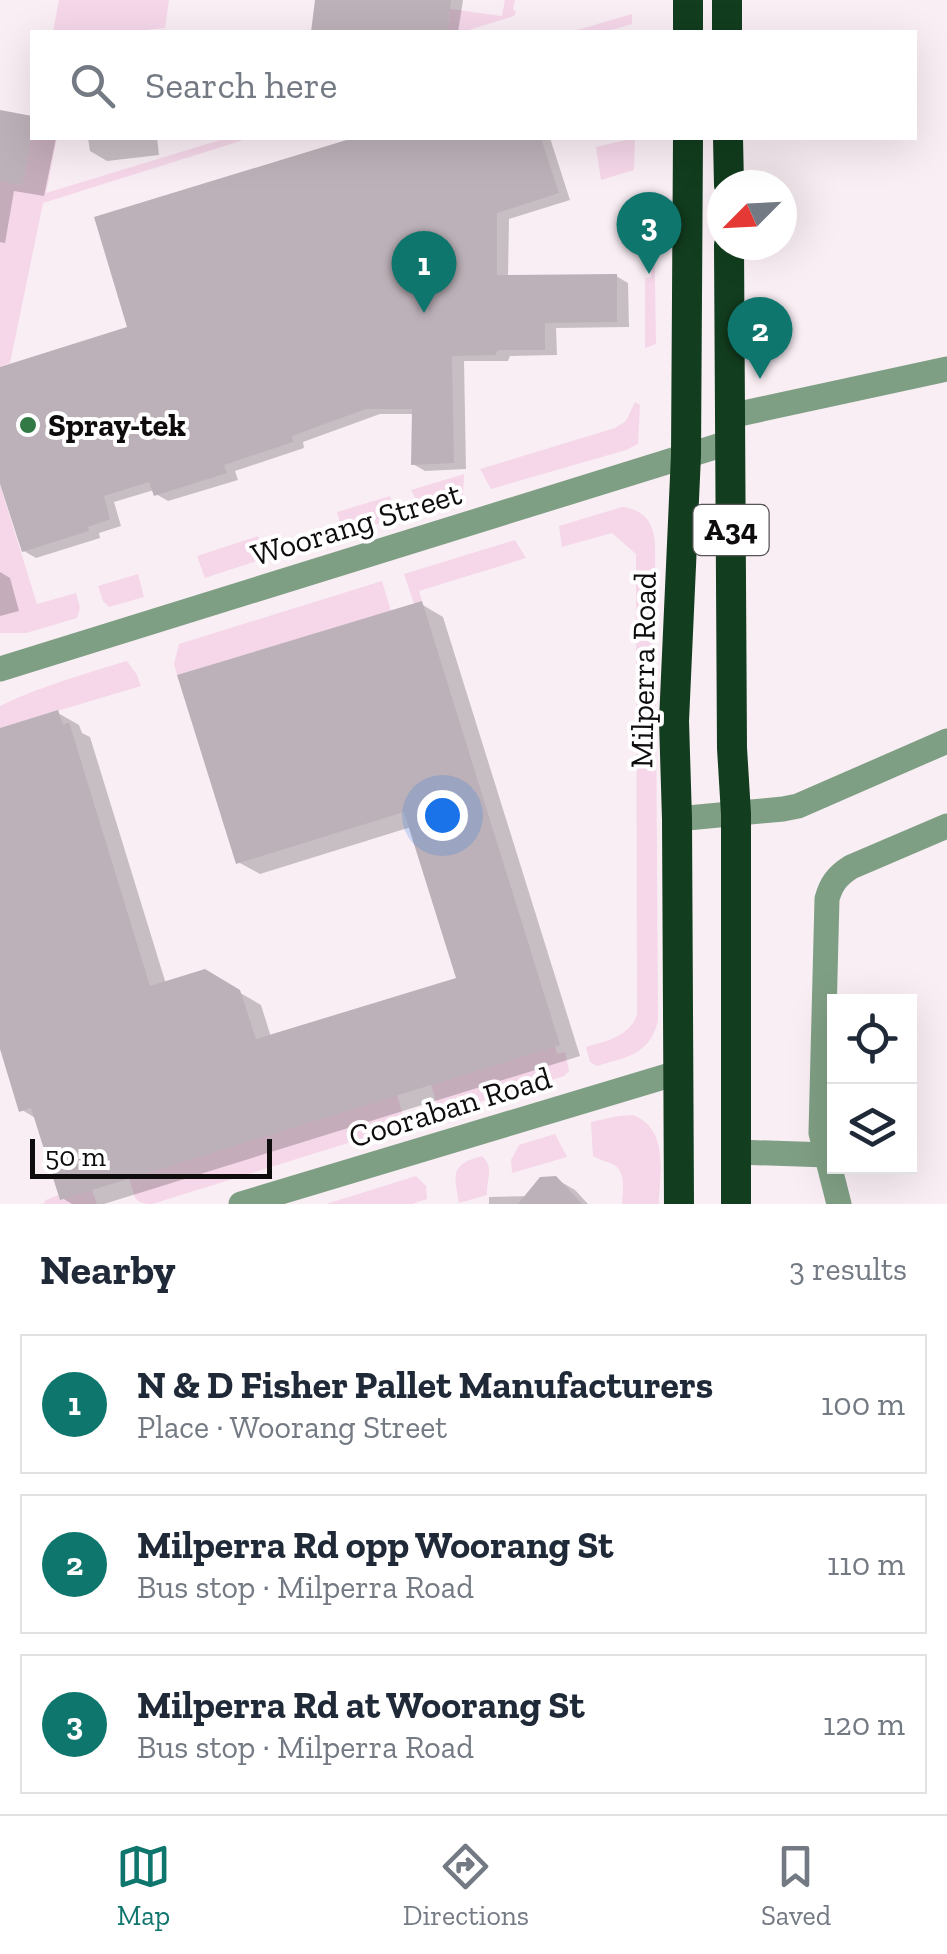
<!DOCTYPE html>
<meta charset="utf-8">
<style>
body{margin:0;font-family:"Zilla Slab",serif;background:#f2f2f3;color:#1f2937}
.controls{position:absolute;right:30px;bottom:30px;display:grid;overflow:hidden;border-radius:0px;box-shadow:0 10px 40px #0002}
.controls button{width:90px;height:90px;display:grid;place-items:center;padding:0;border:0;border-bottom:2px solid #e0e1e3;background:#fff;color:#1f2937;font:50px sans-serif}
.compass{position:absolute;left:707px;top:170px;width:90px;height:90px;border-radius:50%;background:#fff;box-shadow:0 10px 40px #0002;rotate:246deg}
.scale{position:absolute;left:30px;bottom:25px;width:242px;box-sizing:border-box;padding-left:10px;border:5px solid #0f0c0e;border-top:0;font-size:28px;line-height:35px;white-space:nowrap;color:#0f0c0e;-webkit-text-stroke:8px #fff;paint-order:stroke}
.you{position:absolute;left:442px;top:815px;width:35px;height:35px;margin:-25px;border:8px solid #fff;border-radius:50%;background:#1a73e8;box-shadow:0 0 0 15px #1a73e833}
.badge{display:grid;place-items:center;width:65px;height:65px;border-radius:50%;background:#0f766e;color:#fff;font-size:32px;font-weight:700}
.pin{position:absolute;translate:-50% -82px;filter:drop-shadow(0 2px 5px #0008)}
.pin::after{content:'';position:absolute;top:52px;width:35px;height:30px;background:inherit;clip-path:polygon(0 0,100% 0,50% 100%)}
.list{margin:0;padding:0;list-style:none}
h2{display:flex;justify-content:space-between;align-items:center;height:130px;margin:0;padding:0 40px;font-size:42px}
h2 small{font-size:32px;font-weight:400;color:#747a83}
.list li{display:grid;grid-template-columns:65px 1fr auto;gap:30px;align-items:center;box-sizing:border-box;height:140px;margin:0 20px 20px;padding:0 20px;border:2px solid #e0e1e3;border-radius:0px}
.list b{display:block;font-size:38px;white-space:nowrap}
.list p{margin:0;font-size:32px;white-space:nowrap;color:#747a83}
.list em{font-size:32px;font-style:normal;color:#747a83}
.icon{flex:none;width:55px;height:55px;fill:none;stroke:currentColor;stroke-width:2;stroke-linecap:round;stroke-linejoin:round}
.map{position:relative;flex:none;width:947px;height:1204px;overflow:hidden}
.search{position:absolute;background:#fff;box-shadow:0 10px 40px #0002;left:30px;right:30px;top:30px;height:110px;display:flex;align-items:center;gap:25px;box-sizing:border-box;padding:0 35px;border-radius:0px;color:#747a83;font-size:38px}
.sheet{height:610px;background:#fff}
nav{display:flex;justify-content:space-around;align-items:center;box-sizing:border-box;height:140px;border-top:2px solid #e0e1e3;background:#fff;font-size:28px;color:#747a83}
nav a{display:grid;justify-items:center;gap:5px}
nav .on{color:#0f766e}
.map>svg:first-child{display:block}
</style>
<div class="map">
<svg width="947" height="1204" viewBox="0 0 947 1204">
<rect width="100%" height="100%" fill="#f9eef4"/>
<!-- green -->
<g fill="#f5d7e9">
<path d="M59,0h110l-4,28 -40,4h-72z"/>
<path d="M505,0h10l-2,9 3,3 -2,4 -52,16h-15l3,-23 52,7z"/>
<path d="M632,14v10l-28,8h-34z"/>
<path d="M32,135v3h25l-11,55 181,-55h23l-207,65 -33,160 -10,4v-186l22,4z"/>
<path d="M635,138l-1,32 -33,10 -5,-33z"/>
<path d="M644,210l10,5 2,129 -11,4v-70l6,-1v-7l-6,-1z"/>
<path d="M635,402l5,3 -2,39 -12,6 -135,39 -11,-20 135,-41 11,-7z"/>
<path d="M464,474l-1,24 -41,13 -11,-21z"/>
<path d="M0,485l37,119 39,-11 4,15 -3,10 -51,15h-26z"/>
<path d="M390,496l6,22 -53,17 -6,-23z"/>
<path d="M622,507c22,3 31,14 33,36l3,477c-7,34 -31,37 -61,46l-7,-4 -4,-15c20,-6 43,-10 51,-32l-1,-461 -24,-21 -50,14 -3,-21z"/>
<path d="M258,536l8,22 -61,20 -8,-22z"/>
<path d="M515,540l11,18 -107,33 3,10 -8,3 -10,-30z"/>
<path d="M138,574l6,23 -35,10 -6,-6 -5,-15z"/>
<path d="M382,581l9,30 -214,64 -3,-11 5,-20z"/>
<path d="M127,661l10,14 4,11 -141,42v-22c41,-20 84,-32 127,-45z"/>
<path d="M555,1046l2,8 8,-2 4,19 -5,5 -124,38 -9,-29z"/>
<path d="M397,1095l9,30 -254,79c-20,0 -17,-9 -23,-26z"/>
<path d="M633,1115c36,14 27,58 26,89h-37c1,-15 5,-35 -12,-41 -6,-2 -12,-4 -17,-7l-2,-34 27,-6z"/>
<path d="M555,1134l12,23 -55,16 -1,-13 8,-15z"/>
<path d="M482,1156c13,12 4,23 5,39l-28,8c-5,-30 -9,-38 23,-47z"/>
<path d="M416,1176l10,10 1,13 -15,5h-86z"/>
<path d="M92,1190l5,14h-54l3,-4 12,-5 2,4z"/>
</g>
<!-- shadow -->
<g fill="#0003">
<path d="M317,0h146l-5,32h-145z"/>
<path d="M0,112l32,7v19h24l-12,58 -30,-5 -9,52 -5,-1z"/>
<path d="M88,138h69l2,17 -52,6 -17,-10z"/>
<path d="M361,138h189l20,62 -61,19 -1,58 108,-1 12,7 1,44 -73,1 1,27 -47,1 -2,5h-44l2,108 -41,2 -12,-7 1,-50h-34l-77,28 1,6 -69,23 3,9 -70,21 -12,-7 -2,-4 -40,12 7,24 -22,7 1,5 -64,20 -12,-7 -24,-76v-106l130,-40 -33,-110z"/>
<path d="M0,572l10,6 9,33 -19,5z"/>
<path d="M421,604l22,13 137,439 -476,148h-32l-10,-6 -25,-79 -15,-9 -22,-70v-312l3,2 55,-17 21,12 3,8 8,4 76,247 38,-12 57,33 10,32 188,-58 -48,-152 -151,47 -22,-12z"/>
<path d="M556,1179l19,11 13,14h-99v-7l44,-1z"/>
</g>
<!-- building -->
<g fill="#bcb1b8">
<path d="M315,0h136l-4,32h-136z"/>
<path d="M0,110l32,6v19l-10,50 -22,-4z"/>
<path d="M353,138h188l18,55 -62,20v62l120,-1v48l-72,1v27h-47l-3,5 -43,1 2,107 -43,2 1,-56h-46l-74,27 1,6 -69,23 3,8 -73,23 -5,-14 -45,14 6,23 -22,8 1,4 -67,21 -22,-68v-117l127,-40 -33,-110z"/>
<path d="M422,601l138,444 -500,155 -29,-92 -12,4 -19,-63v-321l58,-18 5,15 6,-3 81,264 55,-17 35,21 16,49 200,-61 -52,-166 -168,52 -59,-189z"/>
<path d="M556,1176l26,28h-64l22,-27z"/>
</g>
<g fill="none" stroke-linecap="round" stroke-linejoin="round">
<!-- minor -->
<g stroke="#7f9f84" stroke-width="25">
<path d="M730,416l217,-47"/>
<path d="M0,669l731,-227"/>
<path d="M677,819l106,-10 15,-3 149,-65"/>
<path d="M736,1152l91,3"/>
<path d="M241,1204l436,-131"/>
<path d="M839,1204l-18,-71 6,-234c4,-15 10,-23 24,-32l96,-41"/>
</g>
<!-- highway -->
<g stroke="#123d1e" stroke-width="30">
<path d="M727,0v32"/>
<path d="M688,32v-32"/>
<path d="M728,138l1,47"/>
<path d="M729,245l3,503 4,66v390"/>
<path d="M679,1204l-2,-385 -3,-98 12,-266 2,-317"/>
</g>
</g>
<!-- markers -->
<circle fill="#327945" stroke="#fff" stroke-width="4" cx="28" cy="425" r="10"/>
<g text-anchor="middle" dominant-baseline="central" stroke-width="8" stroke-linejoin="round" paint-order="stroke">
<!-- shield labels -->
<rect fill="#fff" stroke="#575556" stroke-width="2.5" x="693.5" y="505" width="75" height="50" rx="8"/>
<g font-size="30" font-weight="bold" fill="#0f0c0e">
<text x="731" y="530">A34</text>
</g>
<!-- poi labels -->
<g font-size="32" font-weight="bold" fill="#0f0c0e" stroke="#fff" text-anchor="start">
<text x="48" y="425">Spray-tek</text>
</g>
<!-- street labels -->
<g font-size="32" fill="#0f0c0e" stroke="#fff">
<text transform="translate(356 524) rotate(-17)">Woorang Street</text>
<text transform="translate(643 670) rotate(-89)">Milperra Road</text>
<text transform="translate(450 1107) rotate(-17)">Cooraban Road</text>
</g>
</g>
</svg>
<div class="controls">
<button><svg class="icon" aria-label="locate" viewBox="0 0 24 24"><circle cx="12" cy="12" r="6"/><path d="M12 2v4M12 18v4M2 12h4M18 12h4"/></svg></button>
<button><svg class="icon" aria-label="layers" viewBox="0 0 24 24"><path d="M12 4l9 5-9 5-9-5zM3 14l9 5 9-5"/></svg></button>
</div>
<svg class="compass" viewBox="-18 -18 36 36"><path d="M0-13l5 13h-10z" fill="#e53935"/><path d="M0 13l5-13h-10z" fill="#747a83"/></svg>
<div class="scale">50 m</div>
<div class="you"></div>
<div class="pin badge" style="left:424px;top:313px">1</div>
<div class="pin badge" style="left:760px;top:379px">2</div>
<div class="pin badge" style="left:649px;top:274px">3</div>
<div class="search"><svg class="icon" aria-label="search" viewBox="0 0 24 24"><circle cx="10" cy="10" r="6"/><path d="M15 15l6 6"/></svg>Search here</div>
</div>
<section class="sheet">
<h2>Nearby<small>3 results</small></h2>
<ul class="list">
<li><span class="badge">1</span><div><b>N &amp; D Fisher Pallet Manufacturers</b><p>Place · Woorang Street</p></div><em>100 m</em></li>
<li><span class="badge">2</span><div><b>Milperra Rd opp Woorang St</b><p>Bus stop · Milperra Road</p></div><em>110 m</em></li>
<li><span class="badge">3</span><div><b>Milperra Rd at Woorang St</b><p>Bus stop · Milperra Road</p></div><em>120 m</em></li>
</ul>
</section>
<nav>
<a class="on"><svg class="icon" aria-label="map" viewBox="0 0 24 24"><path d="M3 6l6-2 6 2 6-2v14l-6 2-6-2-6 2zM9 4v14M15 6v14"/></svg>Map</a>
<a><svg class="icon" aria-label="directions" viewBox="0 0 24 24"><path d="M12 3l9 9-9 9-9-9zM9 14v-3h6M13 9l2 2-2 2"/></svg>Directions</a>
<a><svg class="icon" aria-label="saved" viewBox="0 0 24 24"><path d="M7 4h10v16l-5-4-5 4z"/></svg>Saved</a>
</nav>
